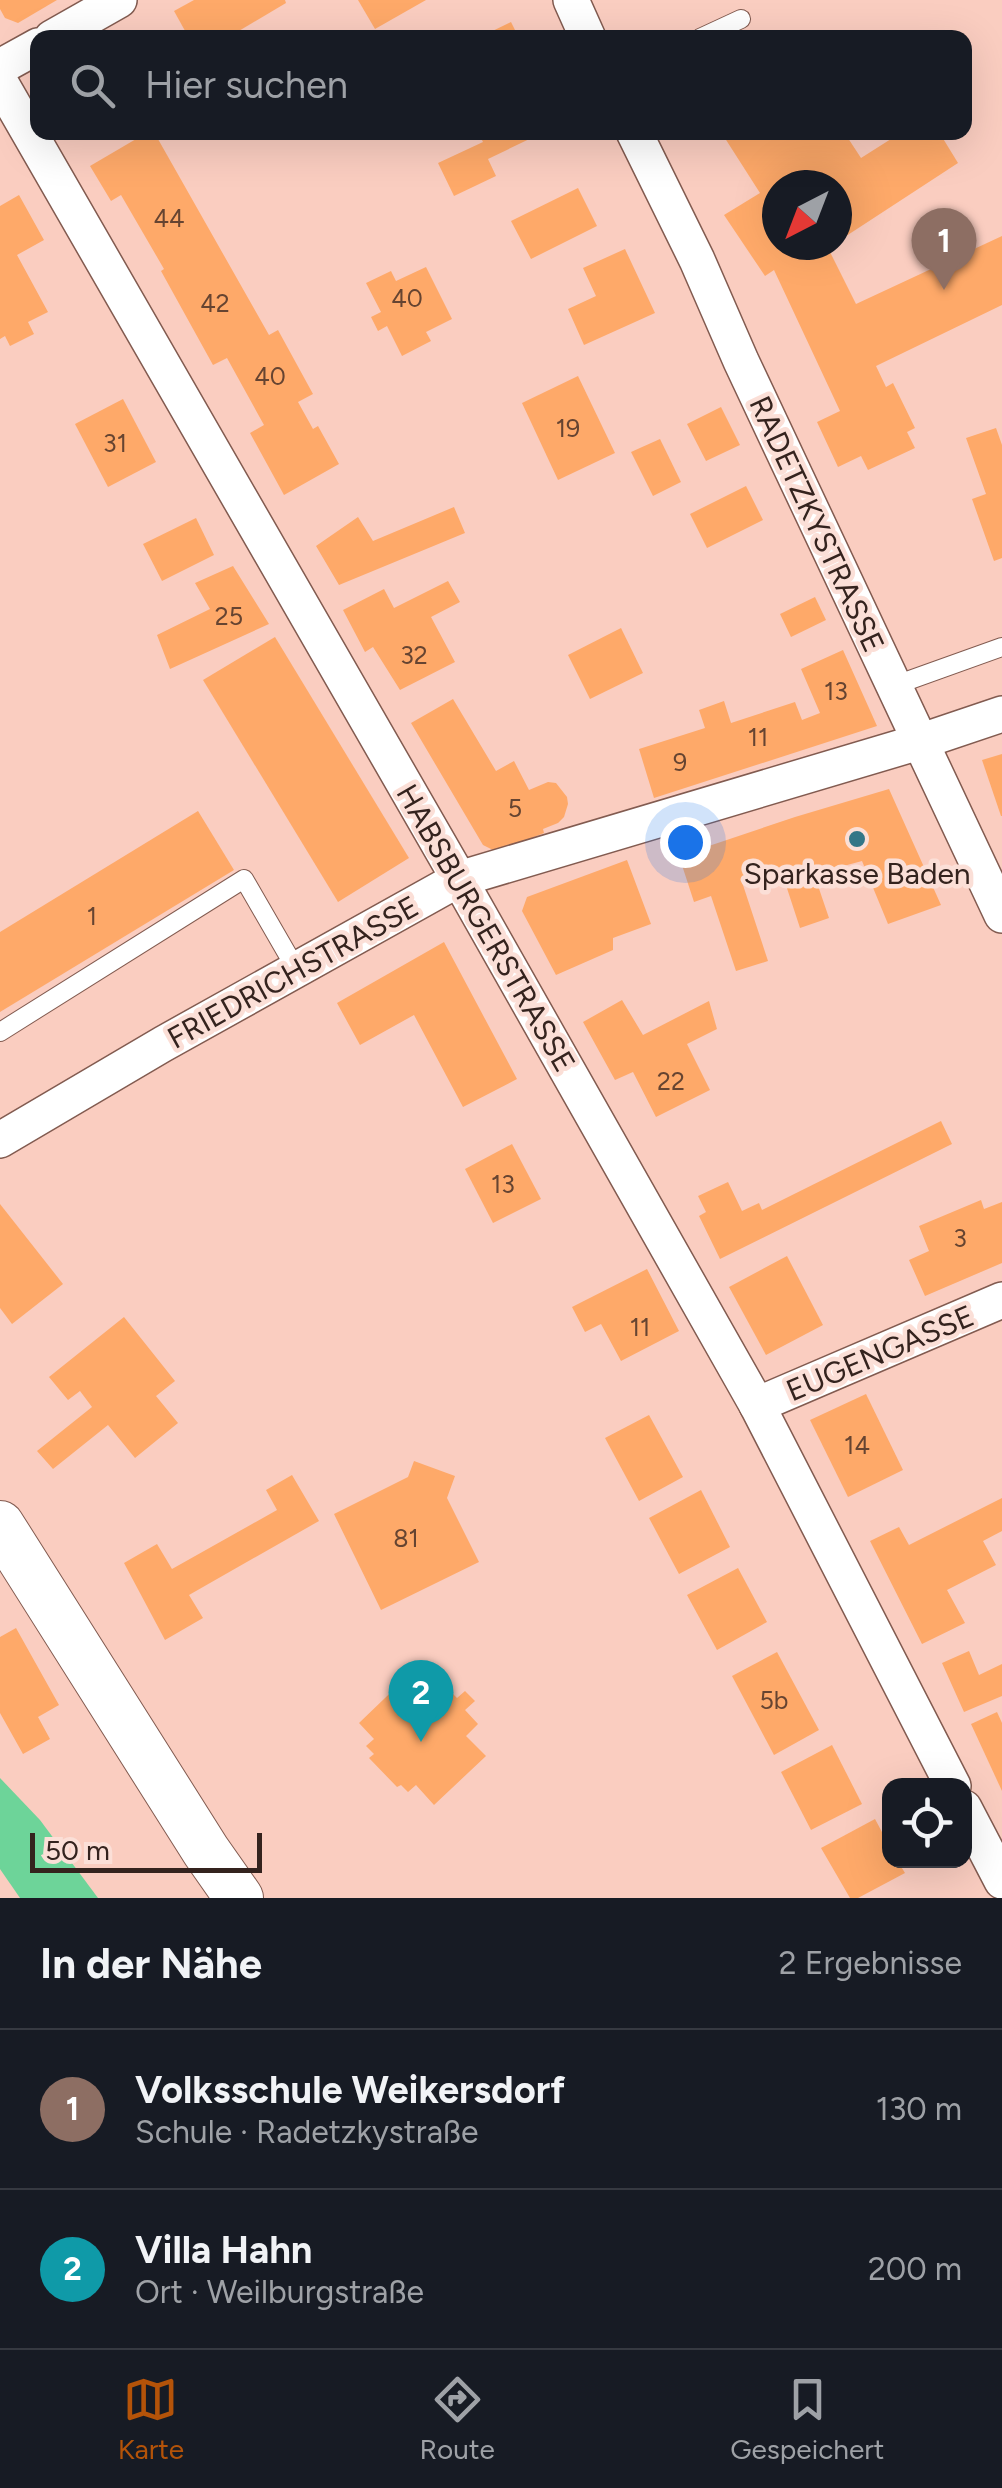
<!DOCTYPE html>
<html lang="de">
<meta charset="utf-8">
<style>
body{margin:0;font-family:Figtree,sans-serif;background:#242831;color:#f1f3f6}
.controls{position:absolute;right:30px;bottom:30px;display:grid;overflow:hidden;border-radius:20px;box-shadow:0 10px 40px #0002}
.controls button{width:90px;height:90px;display:grid;place-items:center;padding:0;border:0;border-bottom:2px solid #363941;background:#171b24;color:#f1f3f6;font:50px sans-serif}
.compass{position:absolute;left:762px;top:170px;width:90px;height:90px;border-radius:50%;background:#171b24;box-shadow:0 10px 40px #0002;rotate:222deg}
.scale{position:absolute;left:30px;bottom:25px;width:232px;box-sizing:border-box;padding-left:10px;border:5px solid #34231e;border-top:0;font-size:28px;line-height:35px;white-space:nowrap;color:#34231e;-webkit-text-stroke:8px #fbdfd7;paint-order:stroke}
.you{position:absolute;left:685px;top:842px;width:35px;height:35px;margin:-25px;border:8px solid #fff;border-radius:50%;background:#1a73e8;box-shadow:0 0 0 15px #1a73e833}
.badge{display:grid;place-items:center;width:65px;height:65px;border-radius:50%;background:#b45309;color:#fff;font-size:32px;font-weight:700}
.pin{position:absolute;translate:-50% -82px;filter:drop-shadow(0 2px 5px #0008)}
.pin::after{content:'';position:absolute;top:52px;width:35px;height:30px;background:inherit;clip-path:polygon(0 0,100% 0,50% 100%)}
.list{margin:0;padding:0;list-style:none}
h2{display:flex;justify-content:space-between;align-items:center;height:130px;margin:0;padding:0 40px;font-size:42px}
h2 small{font-size:32px;font-weight:400;color:#9ea1a6}
.list li{display:grid;grid-template-columns:65px 1fr auto;gap:30px;align-items:center;box-sizing:border-box;height:160px;padding:0 40px;border-top:2px solid #363941}
.list b{display:block;font-size:38px;white-space:nowrap}
.list p{margin:0;font-size:32px;white-space:nowrap;color:#9ea1a6}
.list em{font-size:32px;font-style:normal;color:#9ea1a6}
.icon{flex:none;width:55px;height:55px;fill:none;stroke:currentColor;stroke-width:2;stroke-linecap:round;stroke-linejoin:round}
.map{position:relative;flex:none;width:1002px;height:1898px;overflow:hidden}
.search{position:absolute;background:#171b24;box-shadow:0 10px 40px #0002;left:30px;right:30px;top:30px;height:110px;display:flex;align-items:center;gap:25px;box-sizing:border-box;padding:0 35px;border-radius:20px;color:#9ea1a6;font-size:38px}
.sheet{height:450px;background:#171b24}
nav{display:flex;justify-content:space-around;align-items:center;box-sizing:border-box;height:140px;border-top:2px solid #363941;background:#171b24;font-size:28px;color:#9ea1a6}
nav a{display:grid;justify-items:center;gap:5px}
nav .on{color:#b45309}
.map>svg:first-child{display:block}
</style>
<div class="map">
<svg width="1002" height="1898" viewBox="0 0 1002 1898">
<rect width="100%" height="100%" fill="#facdc0"/>
<!-- water -->
<path fill="#6dd499" d="M0,1778l40,42 58,78h-78l-20,-29z"/>
<!-- building -->
<g fill="#fea969">
<path d="M0,0h57l-39,23 -13,-5 -5,-9z"/>
<path d="M194,0h91l1,3 -59,35h-38l-15,-27z"/>
<path d="M358,0h68l-51,29z"/>
<path d="M511,22l8,16h-41z"/>
<path d="M148,132h6l115,203 9,-5 35,64 -15,8 15,27 5,-3 21,38 -55,31 -34,-62 14,-8 -37,-67 -14,7 -52,-94 3,-2 -43,-74 -10,6 -21,-35z"/>
<path d="M478,132h66l-56,27 8,17 -42,20 -16,-33 45,-21z"/>
<path d="M721,132h123l17,26 41,-26h37l19,31 -121,79v-57h-60v60h55l-4,3 28,56 146,-68v69l-126,61 10,21 7,-4 22,45 -8,4 8,16 -47,22 -7,-14 -23,11 -21,-45 23,-11 -66,-141 -9,6 -41,-61 36,-22z"/>
<path d="M578,188l19,38 -66,33 -20,-38z"/>
<path d="M19,195l25,45 -27,15 31,57 -20,10 6,12 -24,12 -5,-10 -5,3v-133z"/>
<path d="M625,249l30,64 -71,32 -16,-36 28,-13 -13,-28z"/>
<path d="M426,267l26,52 -26,13 5,9 -29,15 -15,-30 -9,5 -7,-14 10,-5 -15,-29 25,-12 5,10z"/>
<path d="M578,376l37,77 -57,27 -36,-77z"/>
<path d="M123,399l33,63 -48,25 -33,-63z"/>
<path d="M721,407l19,38 -34,16 -19,-37z"/>
<path d="M996,428l6,17v113l-8,3 -22,-62 14,-5 -20,-56z"/>
<path d="M660,439l21,43 -28,14 -22,-44z"/>
<path d="M746,486l17,34 -56,28 -17,-34z"/>
<path d="M454,507l11,26 -126,52 -23,-39 42,-29 15,24z"/>
<path d="M196,518l18,37 -52,26 -19,-37z"/>
<path d="M233,566l36,58 -99,45 -13,-34 53,-26 -15,-26z"/>
<path d="M448,581l12,21 -29,15 24,45 -55,28 -27,-43 -8,5 -22,-42 41,-21 10,19z"/>
<path d="M815,597l11,23 -35,17 -11,-23z"/>
<path d="M621,628l22,45 -53,26 -22,-44z"/>
<path d="M275,637l134,221 -71,44 -135,-222z"/>
<path d="M843,650l34,76 -223,72 -15,-49 66,-21 -6,-18 25,-9 7,22 64,-21 7,18 18,-7 -19,-44z"/>
<path d="M453,699l43,72 18,-10 15,29 19,-8 8,1 11,14 1,7 -4,13 -6,6 -15,6 1,4 -47,19 -14,-7 -72,-122z"/>
<path d="M1002,754v62h-1l-19,-56z"/>
<path d="M889,789l52,116 -53,19 -26,-63 -48,13 15,44 -29,10 -19,-58 -39,12 26,79 -32,10 -25,-75 -17,6 -15,-46 116,-39z"/>
<path d="M198,811l36,59 -234,142v-80z"/>
<path d="M627,860l24,64 -38,14v12l-57,25 -34,-64 5,-14z"/>
<path d="M444,942l73,137 -54,28 -49,-92 -54,30 -23,-42z"/>
<path d="M622,1000l21,35 66,-34 8,28 -30,15 23,46 -54,27 -23,-45 -18,8 -32,-58z"/>
<path d="M941,1121l11,23 -232,115 -21,-43 7,-4 -8,-16 30,-14 14,29 17,-8 3,7z"/>
<path d="M512,1144l29,55 -48,24 -28,-54z"/>
<path d="M981,1200l3,9 18,-7v61l-77,33 -16,-36 20,-9 -10,-25z"/>
<path d="M0,1204l63,80 -51,40 -12,-16z"/>
<path d="M787,1256l36,69 -57,30 -37,-68z"/>
<path d="M647,1269l32,62 -58,30 -20,-37 -16,8 -13,-25z"/>
<path d="M124,1317l51,64 -19,15 22,27 -43,35 -27,-33 -55,44 -16,-18 55,-44 -12,-16 -12,9 -19,-23z"/>
<path d="M866,1394l37,76 -55,27 -38,-77z"/>
<path d="M649,1415l34,62 -44,24 -34,-63z"/>
<path d="M414,1461l41,15 -8,22 32,64 -98,48 -47,-96 74,-37z"/>
<path d="M292,1475l27,46 -130,74 14,23 -38,22 -41,-77 33,-19 15,25 105,-59 -11,-20z"/>
<path d="M701,1490l29,57 -51,27 -30,-56z"/>
<path d="M1002,1498v33l-19,10 13,24 -49,25 18,33 -43,21 -52,-103 29,-14 10,18z"/>
<path d="M738,1568l29,54 -50,28 -30,-55z"/>
<path d="M16,1628l43,77 -21,12 12,22 -27,15 -23,-41v-76z"/>
<path d="M969,1651l10,24 23,-11v32l-38,16 -22,-49z"/>
<path d="M777,1652l42,78 -45,25 -42,-79z"/>
<path d="M410,1674l20,21 12,-12 15,15 8,-7 10,10 -10,9 13,14 -12,12 20,20 -52,49 -18,-20 -8,7 -7,-7 -4,2 -28,-29 5,-4 -8,-8 8,-7 -15,-16z"/>
<path d="M997,1712l5,11v68l-31,-67z"/>
<path d="M832,1745l30,59 -51,26 -30,-58z"/>
<path d="M875,1819l15,28v13h7l8,13 -47,25h-8l-29,-50z"/>
</g>
<g fill="none" stroke-linecap="round" stroke-linejoin="round">
<defs>
<g id="lane">
<path d="M700,38l41,-19"/>
<path d="M893,686l109,-39"/>
<path d="M0,1032l244,-153 52,90"/>
</g>
<g id="street">
<path d="M571,0l17,38"/>
<path d="M52,38l67,-38"/>
<path d="M0,67l38,-21"/>
<path d="M0,82l459,797 298,526 196,381"/>
<path d="M634,132l63,128 44,101 261,554"/>
<path d="M0,1140l163,-96 296,-165 460,-137 83,-28"/>
<path d="M757,1405l245,-105"/>
<path d="M964,1808l38,73"/>
</g>
<path id="secondary" d="M0,1525l206,326 33,47"/>
</defs>
<!-- lane casing -->
<use href="#lane" stroke="#825b50" stroke-width="20"/>
<!-- street casing -->
<use href="#street" stroke="#825b50" stroke-width="38"/>
<!-- secondary casing -->
<use href="#secondary" stroke="#825b50" stroke-width="50"/>
<!-- lane -->
<use href="#lane" stroke="#fff" stroke-width="18"/>
<!-- street -->
<use href="#street" stroke="#fff" stroke-width="35"/>
<!-- secondary -->
<use href="#secondary" stroke="#fff" stroke-width="48"/>
</g>
<!-- markers -->
<circle fill="#337687" stroke="#fbdfd7" stroke-width="4" cx="857" cy="839" r="10"/>
<g text-anchor="middle" dominant-baseline="central" stroke-width="9" stroke-linejoin="round" paint-order="stroke">
<!-- number labels -->
<g font-size="25" fill="#664431">
<text x="169" y="218">44</text>
<text x="407" y="298">40</text>
<text x="215" y="303">42</text>
<text x="270" y="376">40</text>
<text x="568" y="428">19</text>
<text x="115" y="443">31</text>
<text x="229" y="616">25</text>
<text x="414" y="655">32</text>
<text x="836" y="691">13</text>
<text x="758" y="737">11</text>
<text x="680" y="762">9</text>
<text x="515" y="808">5</text>
<text x="92" y="916">1</text>
<text x="671" y="1081">22</text>
<text x="503" y="1184">13</text>
<text x="960" y="1238">3</text>
<text x="640" y="1327">11</text>
<text x="857" y="1445">14</text>
<text x="406" y="1538">81</text>
<text x="774" y="1700">5b</text>
</g>
<!-- street labels -->
<g font-size="30" fill="#34231e" stroke="#fbdfd7">
<text transform="translate(817 524) rotate(65)">RADETZKYSTRASSE</text>
<text transform="translate(486 928) rotate(60)">HABSBURGERSTRASSE</text>
<text transform="translate(293 972) rotate(-29)">FRIEDRICHSTRASSE</text>
<text transform="translate(880 1353) rotate(-23)">EUGENGASSE</text>
</g>
<!-- poi labels -->
<g font-size="30" fill="#34231e" stroke="#fbdfd7">
<text x="857" y="873">Sparkasse Baden</text>
</g>
</g>
</svg>
<div class="controls">
<button><svg class="icon" aria-label="locate" viewBox="0 0 24 24"><circle cx="12" cy="12" r="6"/><path d="M12 2v4M12 18v4M2 12h4M18 12h4"/></svg></button>
</div>
<svg class="compass" viewBox="-18 -18 36 36"><path d="M0-13l5 13h-10z" fill="#e53935"/><path d="M0 13l5-13h-10z" fill="#9ea1a6"/></svg>
<div class="scale">50 m</div>
<div class="you"></div>
<div class="pin badge" style="left:944px;top:290px;background:#8d6e63">1</div>
<div class="pin badge" style="left:421px;top:1742px;background:#0f9aa8">2</div>
<div class="search"><svg class="icon" aria-label="search" viewBox="0 0 24 24"><circle cx="10" cy="10" r="6"/><path d="M15 15l6 6"/></svg>Hier suchen</div>
</div>
<section class="sheet">
<h2>In der Nähe<small>2 Ergebnisse</small></h2>
<ul class="list">
<li><span class="badge" style="background:#8d6e63">1</span><div><b>Volksschule Weikersdorf</b><p>Schule · Radetzkystraße</p></div><em>130 m</em></li>
<li><span class="badge" style="background:#0f9aa8">2</span><div><b>Villa Hahn</b><p>Ort · Weilburgstraße</p></div><em>200 m</em></li>
</ul>
</section>
<nav>
<a class="on"><svg class="icon" aria-label="map" viewBox="0 0 24 24"><path d="M3 6l6-2 6 2 6-2v14l-6 2-6-2-6 2zM9 4v14M15 6v14"/></svg>Karte</a>
<a><svg class="icon" aria-label="directions" viewBox="0 0 24 24"><path d="M12 3l9 9-9 9-9-9zM9 14v-3h6M13 9l2 2-2 2"/></svg>Route</a>
<a><svg class="icon" aria-label="saved" viewBox="0 0 24 24"><path d="M7 4h10v16l-5-4-5 4z"/></svg>Gespeichert</a>
</nav>
